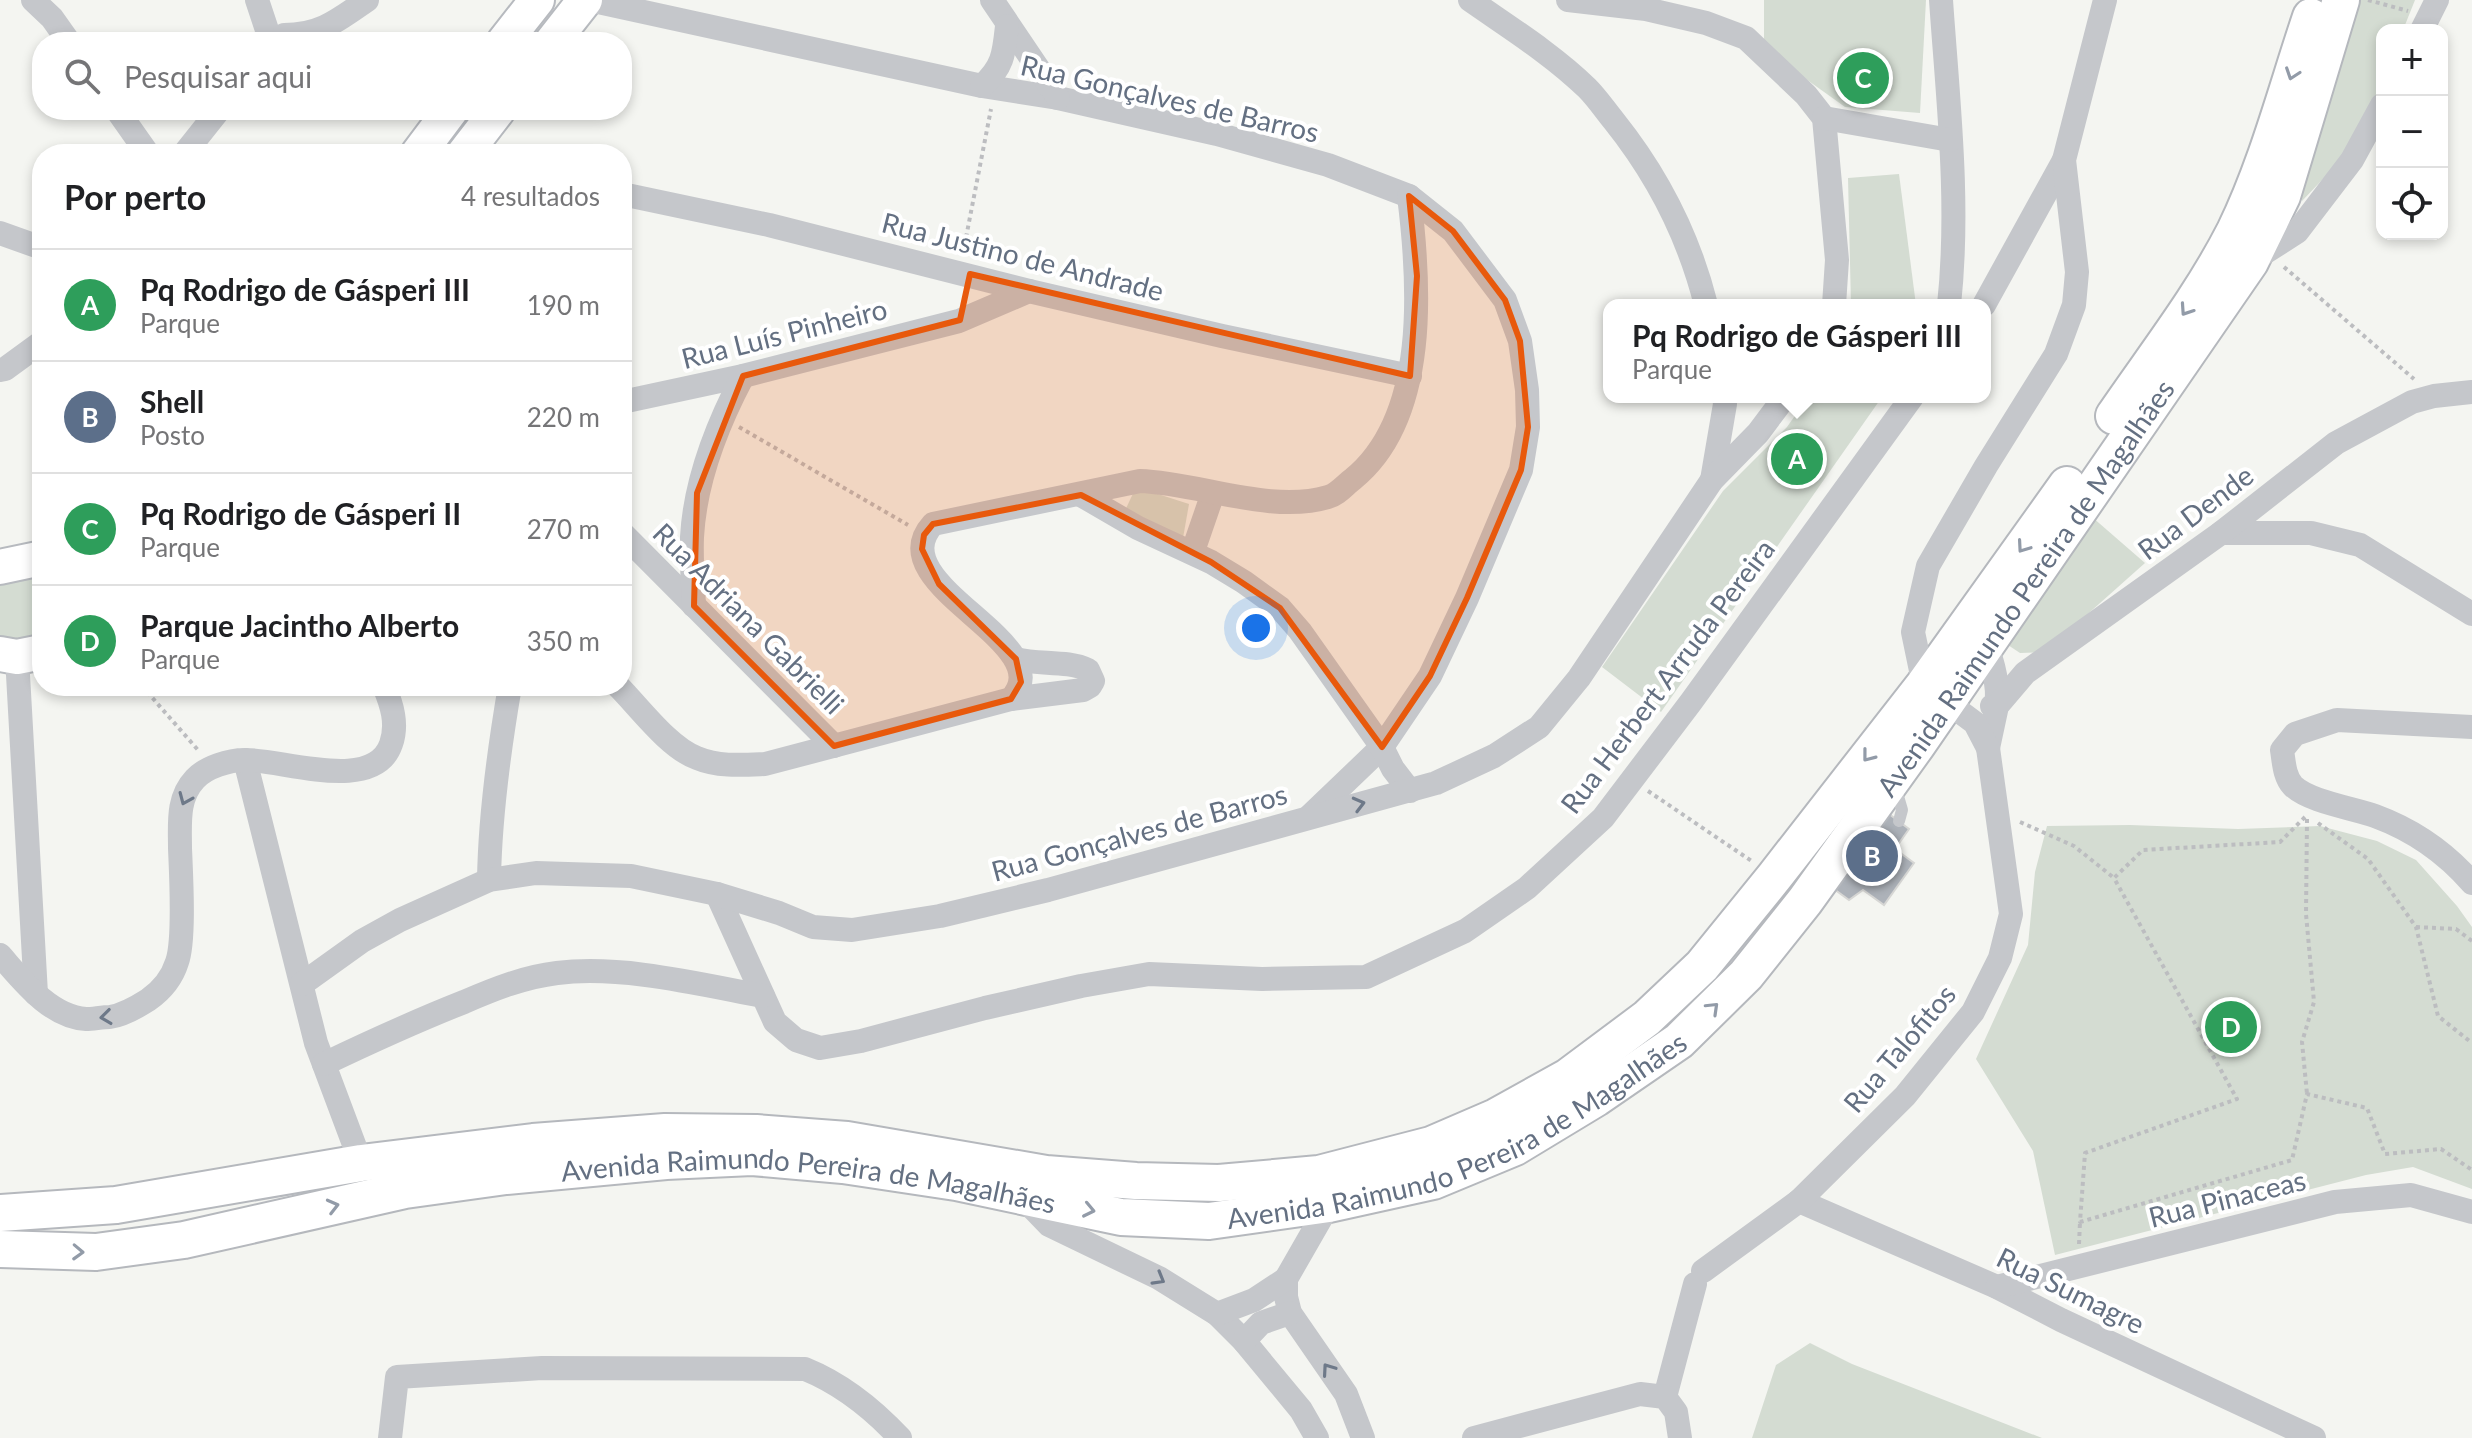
<!DOCTYPE html>
<html lang="pt">
<meta charset="utf-8">
<style>
body{margin:0;font-family:Lato,sans-serif;background:#f6f6f6;color:#202124}
.controls{position:absolute;right:24px;top:24px;display:grid;overflow:hidden;border-radius:16px;box-shadow:0 4px 12px #0003}
.controls button{width:72px;height:72px;display:grid;place-items:center;padding:0;border:0;border-bottom:2px solid #e0e0e0;background:#fff;color:#202124;font:40px sans-serif}
.you{position:absolute;left:1256px;top:628px;width:28px;height:28px;margin:-20px;border:6px solid #fff;border-radius:50%;background:#1a73e8;box-shadow:0 0 0 12px #1a73e833}
.badge{display:grid;place-items:center;width:52px;height:52px;border-radius:50%;background:#1a73e8;color:#fff;font-size:26px;font-weight:700}
.pin{position:absolute;translate:-50% -50%;border:4px solid #fff;box-shadow:0 2px 8px #0006}
.popup{position:absolute;left:1603px;top:299px;width:388px;height:104px;box-sizing:border-box;display:grid;place-content:center;border-radius:16px;background:#fff;filter:drop-shadow(0 2px 6px #0005);font-size:26px;white-space:nowrap;color:#757577}
.popup b{font-size:30px;color:#202124}
.popup::after{content:'';position:absolute;left:50%;top:100%;margin-left:-16px;border:16px solid transparent;border-top-color:#fff}
.list{margin:0;padding:0;list-style:none}
h2{display:flex;justify-content:space-between;align-items:center;height:104px;margin:0;padding:0 32px;font-size:34px}
h2 small{font-size:26px;font-weight:400;color:#757577}
.list li{display:grid;grid-template-columns:52px 1fr auto;gap:24px;align-items:center;box-sizing:border-box;height:112px;padding:0 32px;border-top:2px solid #e0e0e0}
.list b{display:block;font-size:30px;white-space:nowrap}
.list p{margin:0;font-size:26px;white-space:nowrap;color:#757577}
.list em{font-size:26px;font-style:normal;color:#757577}
.icon{flex:none;width:44px;height:44px;fill:none;stroke:currentColor;stroke-width:2;stroke-linecap:round;stroke-linejoin:round}
.map{position:relative;flex:none;width:2472px;height:1438px;overflow:hidden}
.search{position:absolute;background:#fff;box-shadow:0 4px 12px #0003;left:32px;top:32px;width:600px;height:88px;display:flex;align-items:center;gap:20px;box-sizing:border-box;padding:0 28px;border-radius:32px;color:#757577;font-size:30px}
.panel{position:absolute;background:#fff;box-shadow:0 4px 12px #0003;left:32px;top:144px;width:600px;height:552px;border-radius:32px}
.map>svg:first-child{display:block}
</style>
<div class="map">
<svg width="2472" height="1438" viewBox="0 0 2472 1438">
<rect width="100%" height="100%" fill="#f4f5f1"/>
<!-- green -->
<g fill="#d4dcd2">
<path d="M1764,0h162l-6,113 -75,-6 -81,-58z"/>
<path d="M2347,0h68l-12,30h-21v55l-22,55 -58,61 -6,-25z"/>
<path d="M1899,174l17,131h-65l-3,-127z"/>
<path d="M1808,397h74l-221,315 -59,-45 121,-176 64,-64z"/>
<path d="M1136,487l53,17 -6,34 -60,-23z"/>
<path d="M2084,510l61,53 -100,89 -25,1 -15,-10z"/>
<path d="M42,569v72l-42,-1v-67z"/>
<path d="M2130,825l108,4 82,-3 57,15 39,19 41,46 15,21v262l-59,-22 -47,8 -311,80 -22,-104 -57,-92 52,-114 7,-73 12,-46z"/>
<path d="M1810,1343l42,21 190,74h-290l24,-73z"/>
</g>
<!-- building -->
<path fill="#adb2b9" stroke="#d6d6d4" stroke-width="2" d="M1877,805l32,24 -14,20 19,14 -30,42 -21,-15 -14,10 -26,-19z"/>
<g fill="none" stroke-linecap="round" stroke-linejoin="round">
<defs>
<g id="secondary">
<path d="M504,42l33,-42"/>
<path d="M552,42l33,-42"/>
<path d="M418,154l33,-44"/>
<path d="M464,154l34,-44"/>
<path d="M0,567l42,-9"/>
<path d="M0,654l17,3 25,-5"/>
</g>
<g id="primary">
<path d="M2114,416c41,-60 88,-120 121,-185 33,-68 52,-143 76,-214"/>
<path d="M0,1213l116,-8 245,-42 172,-21 132,-10 91,1 91,7 199,34 90,7 83,2 100,-9 112,-29 65,-28 72,-40 79,-59 55,-52 73,-90 149,-191 143,-200"/>
<path id="s1" d="M0,1249l96,3 88,-12 221,-50 101,-14 160,-15 86,-4 91,8 113,17 165,35 88,4 120,-17 104,-23 82,-34 81,-49 83,-57 67,-66 59,-74 112,-156 333,-483 32,-66 59,-196"/>
</g>
</defs>
<!-- secondary casing -->
<use href="#secondary" stroke="#b7babf" stroke-width="38"/>
<!-- primary casing -->
<use href="#primary" stroke="#b5b8bd" stroke-width="40"/>
<!-- path -->
<g stroke="#bcbdc0" stroke-width="4" stroke-dasharray="4 4" stroke-linecap="butt">
<path d="M2368,0l40,11"/>
<path d="M963,253l28,-144"/>
<path d="M2284,267l130,112"/>
<path d="M739,427l169,98"/>
<path d="M142,686l56,64"/>
<path d="M1648,791l105,71"/>
<path d="M2305,817l-25,25 -137,8 -29,28 123,221 -152,54 -5,69 212,-62 15,-66 60,14 18,46 56,-5 31,21"/>
<path d="M2307,819l-1,95 8,88 -12,40 5,52"/>
<path d="M2020,822l54,24 40,32"/>
<path d="M2318,823l50,36 48,68 22,89 34,27"/>
<path d="M2416,927l40,2 16,12"/>
<path d="M2079,1244l1,-22"/>
</g>
<!-- lane -->
<path stroke="#c5c7cb" stroke-width="12" d="M1895,786l7,24 -3,11"/>
<!-- street -->
<g stroke="#c5c7cb" stroke-width="24">
<path d="M33,0l19,18 17,24"/>
<path d="M257,0l14,42"/>
<path d="M589,0l393,86 76,12 159,36 111,31 81,31 44,35 52,69 15,41 7,49 1,37 -7,43 -54,128 -37,78 -48,71 -72,69"/>
<path d="M992,0l66,98"/>
<path d="M1470,0c40,28 82,54 117,88 10,10 18,22 27,33 44,55 75,116 92,184"/>
<path d="M1568,0l78,9 60,14 40,15 60,57 18,23 13,142 -3,45"/>
<path d="M1941,0c7,101 19,204 8,305"/>
<path d="M2422,30l15,-30"/>
<path d="M284,35c37,0 54,-15 83,-35"/>
<path d="M982,86c21,-19 22,-32 25,-60"/>
<path d="M117,110l31,44"/>
<path d="M1824,118l126,22"/>
<path d="M184,154l35,-44"/>
<path d="M622,194l147,31 260,66 193,45 188,40"/>
<path d="M0,233l42,15"/>
<path d="M2250,262l47,-30 55,-72 30,-55"/>
<path d="M1984,305l80,-145"/>
<path d="M0,370l5,-1 37,-27"/>
<path d="M622,402l121,-26 216,-55 70,-30"/>
<path d="M1712,480l13,-76 -1,-7"/>
<path d="M1081,495l57,33 73,34 33,20 36,26 20,23 82,116 11,22 17,22"/>
<path d="M622,533l212,213"/>
<path d="M2221,533h90l49,12 112,69"/>
<path d="M1193,551l20,-58"/>
<path d="M694,606c-1,-23 -3,-46 -2,-69 3,-55 25,-112 51,-161"/>
<path d="M1986,646c9,20 12,38 11,60h-5"/>
<path d="M17,657l19,337"/>
<path d="M618,686c21,21 51,62 79,72 21,9 46,7 68,6l246,-65c53,-57 -134,-113 -78,-175l207,-43c59,2 131,33 188,16 9,-2 17,-12 25,-18 76,-62 67,-195 56,-283"/>
<path d="M1011,699l72,-9 7,-4 3,-5 -5,-11c-21,-10 -49,-5 -72,-11"/>
<path d="M2472,727l-135,-7 -42,14 -13,16c2,12 2,26 11,36 17,16 60,22 82,30 38,14 71,37 97,67"/>
<path d="M1988,748l9,-42 28,-33 196,-140 115,-90 76,-41 22,-6 38,-4"/>
<path d="M245,760l71,283 45,120"/>
<path d="M489,880c1,-65 10,-130 21,-194"/>
<path d="M717,894l58,128 21,18 24,8 41,-7 124,-33 96,-22 68,-12 113,5 104,-2 99,-46 62,-43 76,-70 88,-116 221,-305"/>
<path d="M0,955c22,25 50,62 86,64 7,0 16,-2 24,-2 13,-2 27,-10 38,-17 13,-9 24,-22 29,-38 8,-22 4,-88 3,-114 0,-25 -3,-50 15,-69 11,-12 34,-19 50,-19 36,-1 129,34 146,-16 7,-20 1,-39 -7,-58"/>
<path d="M302,984l60,-43 38,-21 89,-40 47,-7 95,3 86,18 62,19 34,14 39,3 88,-14 108,-26 388,-107 58,-27 45,-29 40,-49 133,-198 46,-47 27,-36"/>
<path d="M324,1064c46,-22 92,-43 140,-62 30,-13 60,-25 93,-29 65,-8 142,11 206,23"/>
<path d="M1022,1197l27,28 110,53 58,36 27,27 57,69 16,28"/>
<path d="M1799,1201l198,86 64,33 253,118"/>
<path d="M1329,1204l-43,75v18l4,16 56,81 17,44"/>
<path d="M1703,1271l96,-70 106,-105 68,-84 27,-54 11,-44 -23,-166 -13,-25 -51,-38 -11,-53 15,-66 58,-100 70,-112 18,-49 3,-33 -13,-112 41,-160"/>
<path d="M1997,1287l338,-85 76,-7 61,17"/>
<path d="M1217,1314l37,-14 32,-21"/>
<path d="M1244,1341l17,-18 29,-10"/>
<path d="M1665,1397l30,-113"/>
<path d="M390,1438l7,-61 145,-9 263,1c37,15 68,40 95,69"/>
<path d="M1474,1438l166,-44 25,3 11,15 4,26"/>
</g>
<!-- secondary -->
<use href="#secondary" stroke="#fff" stroke-width="34"/>
<!-- primary -->
<use href="#primary" stroke="#fff" stroke-width="36"/>
</g>
<!-- one-way arrows -->
<defs><path id="oneway-chevron" d="M-2-3.5L2.5 0L-2 3.5" fill="none" stroke-width="1.6" stroke-linecap="round" stroke-linejoin="round" transform="scale(2)"/></defs>
<g stroke="#929ba8">
<use href="#oneway-chevron" transform="translate(2292 74) rotate(109)"/>
<use href="#oneway-chevron" transform="translate(2186 310) rotate(124)"/>
<use href="#oneway-chevron" transform="translate(2023 547) rotate(125)"/>
<use href="#oneway-chevron" transform="translate(1868 756) rotate(128)"/>
<use href="#oneway-chevron" transform="translate(1713 1008) rotate(-44)"/>
<use href="#oneway-chevron" transform="translate(333 1206) rotate(-14)"/>
<use href="#oneway-chevron" transform="translate(1089 1210) rotate(12)"/>
<use href="#oneway-chevron" transform="translate(78 1252) rotate(2)"/>
</g>
<g stroke="#6e7989">
<use href="#oneway-chevron" transform="translate(185 799) rotate(113)"/>
<use href="#oneway-chevron" transform="translate(1359 804) rotate(-15)"/>
<use href="#oneway-chevron" transform="translate(106 1017) rotate(173)"/>
<use href="#oneway-chevron" transform="translate(1159 1279) rotate(30)"/>
<use href="#oneway-chevron" transform="translate(1328 1369) rotate(-125)"/>
</g>
<!-- marked area -->
<path fill="#e8590c" fill-opacity="0.2" stroke="#e8590c" stroke-width="6" stroke-linejoin="round" d="M1409,196l44,35 52,69 15,41 8,86 -7,43 -54,128 -37,78 -48,71 -102,-139 -69,-46 -130,-67 -148,29 -9,11 -2,14 17,35 77,75 5,23 -10,17 -177,47 -140,-140 3,-113 46,-117 217,-56 10,-46 440,102 7,-100z"/>
<g text-anchor="middle" dominant-baseline="central" stroke-width="8" stroke-linejoin="round" paint-order="stroke">
<!-- street labels -->
<g font-size="28" fill="#647082" stroke="#fff">
<text transform="translate(1170 98) rotate(13)">Rua Gonçalves de Barros</text>
<text transform="translate(1023 256) rotate(14)">Rua Justino de Andrade</text>
<text transform="translate(784 333) rotate(-14)">Rua Luís Pinheiro</text>
<text transform="translate(2195 512) rotate(-37)">Rua Dende</text>
<text stroke="none"><textPath href="#s1" startOffset="2306">Avenida Raimundo Pereira de Magalhães</textPath></text>
<text transform="translate(749 618) rotate(45)">Rua Adriana Gabrielli</text>
<text transform="translate(1667 676) rotate(-53)">Rua Herbert Arruda Pereira</text>
<text transform="translate(1139 832) rotate(-15)">Rua Gonçalves de Barros</text>
<text transform="translate(1899 1048) rotate(-50)">Rua Talofitos</text>
<text stroke="none"><textPath href="#s1" startOffset="1490">Avenida Raimundo Pereira de Magalhães</textPath></text>
<text stroke="none"><textPath href="#s1" startOffset="818">Avenida Raimundo Pereira de Magalhães</textPath></text>
<text transform="translate(2227 1198) rotate(-14)">Rua Pinaceas</text>
<text transform="translate(2071 1290) rotate(26)">Rua Sumagre</text>
</g>
</g>
</svg>
<div class="controls">
<button>+</button>
<button>−</button>
<button><svg class="icon" aria-label="locate" viewBox="0 0 24 24"><circle cx="12" cy="12" r="6"/><path d="M12 2v4M12 18v4M2 12h4M18 12h4"/></svg></button>
</div>
<div class="you"></div>
<div class="pin badge" style="left:1797px;top:459px;background:#2e9e5b">A</div>
<div class="popup"><b>Pq Rodrigo de Gásperi III</b>Parque</div>
<div class="pin badge" style="left:1872px;top:856px;background:#5c6f8a">B</div>
<div class="pin badge" style="left:1863px;top:78px;background:#2e9e5b">C</div>
<div class="pin badge" style="left:2231px;top:1027px;background:#2e9e5b">D</div>
<div class="search"><svg class="icon" aria-label="search" viewBox="0 0 24 24"><circle cx="10" cy="10" r="6"/><path d="M15 15l6 6"/></svg>Pesquisar aqui</div>
<section class="panel">
<h2>Por perto<small>4 resultados</small></h2>
<ul class="list">
<li><span class="badge" style="background:#2e9e5b">A</span><div><b>Pq Rodrigo de Gásperi III</b><p>Parque</p></div><em>190 m</em></li>
<li><span class="badge" style="background:#5c6f8a">B</span><div><b>Shell</b><p>Posto</p></div><em>220 m</em></li>
<li><span class="badge" style="background:#2e9e5b">C</span><div><b>Pq Rodrigo de Gásperi II</b><p>Parque</p></div><em>270 m</em></li>
<li><span class="badge" style="background:#2e9e5b">D</span><div><b>Parque Jacintho Alberto</b><p>Parque</p></div><em>350 m</em></li>
</ul>
</section>
</div>
